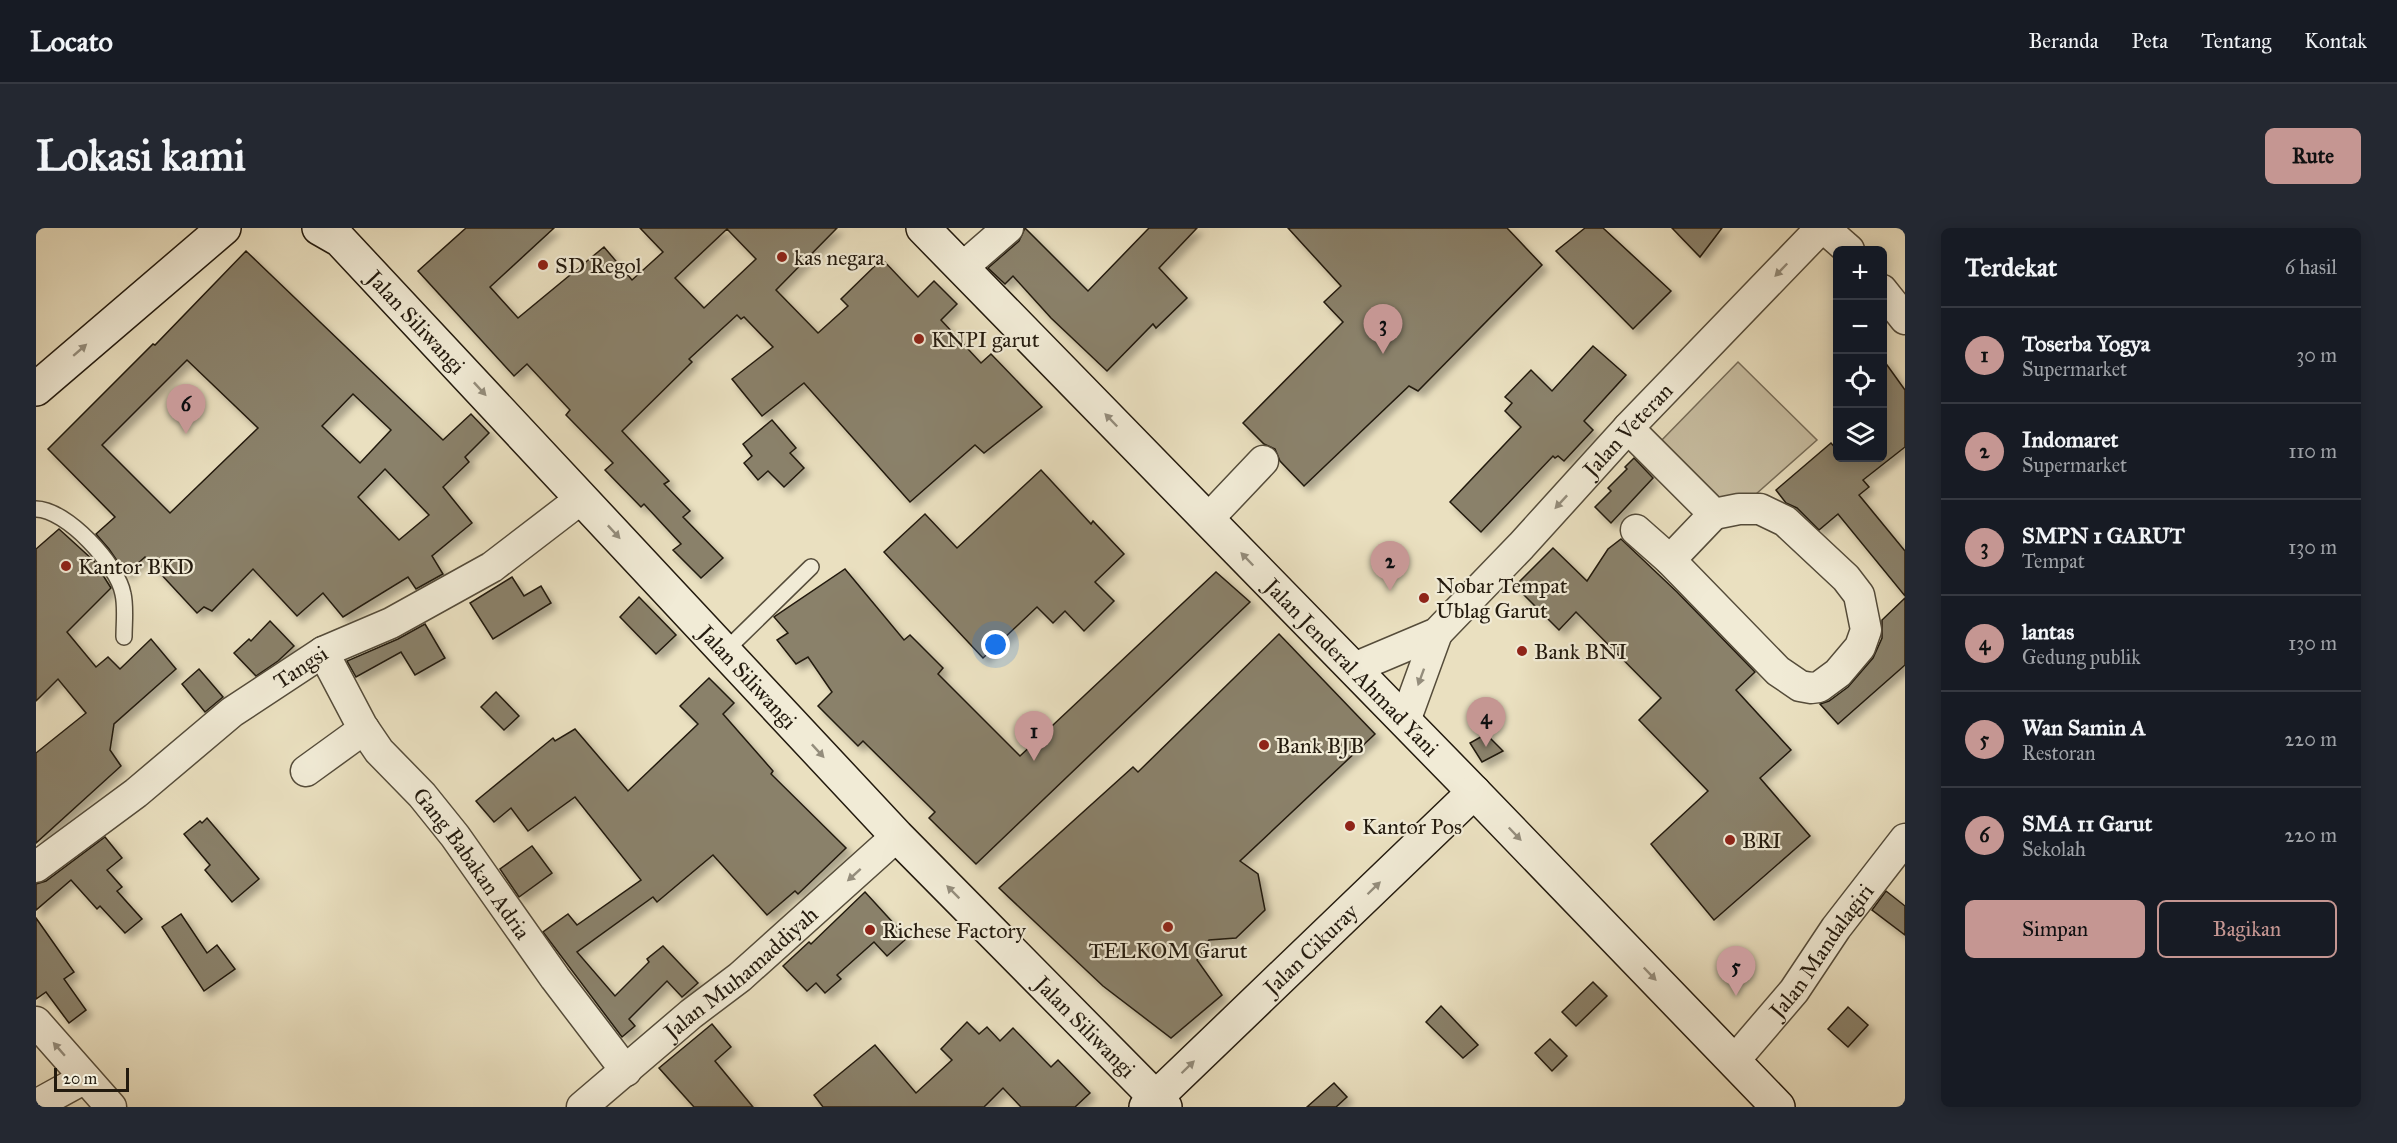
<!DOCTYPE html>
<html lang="id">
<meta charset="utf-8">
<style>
body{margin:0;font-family:"IM FELL Great Primer",serif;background:#242831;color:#f1f3f6}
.controls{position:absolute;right:18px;top:18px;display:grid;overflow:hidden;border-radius:9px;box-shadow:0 3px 15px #0003}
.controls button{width:54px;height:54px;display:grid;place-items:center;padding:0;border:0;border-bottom:2px solid #363941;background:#171b24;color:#f1f3f6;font:30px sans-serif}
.scale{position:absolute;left:18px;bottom:15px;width:75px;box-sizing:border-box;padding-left:6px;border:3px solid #231a0e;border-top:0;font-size:16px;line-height:21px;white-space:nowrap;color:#231a0e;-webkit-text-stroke:4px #f1ebd6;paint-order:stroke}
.you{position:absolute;left:960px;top:417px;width:21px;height:21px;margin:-15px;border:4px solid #fff;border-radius:50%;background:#1a73e8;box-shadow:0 0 0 9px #1a73e833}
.badge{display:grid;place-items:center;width:39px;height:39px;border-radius:50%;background:#c59692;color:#111;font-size:20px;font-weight:700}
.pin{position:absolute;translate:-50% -50px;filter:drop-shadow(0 2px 3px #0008)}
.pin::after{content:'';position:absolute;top:32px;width:21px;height:18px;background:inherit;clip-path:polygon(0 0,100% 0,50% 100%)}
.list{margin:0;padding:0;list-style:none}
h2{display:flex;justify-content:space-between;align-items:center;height:78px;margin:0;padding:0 24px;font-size:26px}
h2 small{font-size:20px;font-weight:400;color:#9ea1a6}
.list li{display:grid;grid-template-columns:39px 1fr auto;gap:18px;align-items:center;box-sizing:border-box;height:96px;padding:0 24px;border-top:2px solid #363941}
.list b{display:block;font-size:22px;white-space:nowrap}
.list p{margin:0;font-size:20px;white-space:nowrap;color:#9ea1a6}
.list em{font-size:20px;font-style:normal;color:#9ea1a6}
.actions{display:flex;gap:12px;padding:18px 24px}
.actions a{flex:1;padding:14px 0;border:2px solid #c59692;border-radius:9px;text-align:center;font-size:21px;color:#c59692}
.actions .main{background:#c59692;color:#111}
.icon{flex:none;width:33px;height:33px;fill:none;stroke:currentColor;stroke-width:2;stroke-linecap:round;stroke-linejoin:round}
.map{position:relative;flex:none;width:1869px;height:879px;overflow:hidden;border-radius:9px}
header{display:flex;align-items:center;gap:36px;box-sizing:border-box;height:84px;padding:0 30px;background:#171b24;border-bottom:2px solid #363941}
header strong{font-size:28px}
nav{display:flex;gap:33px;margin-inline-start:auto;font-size:21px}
.intro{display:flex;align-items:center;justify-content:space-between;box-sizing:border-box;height:144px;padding:0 36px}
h1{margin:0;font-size:42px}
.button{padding:15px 27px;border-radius:9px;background:#c59692;color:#111;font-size:21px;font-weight:700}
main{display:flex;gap:36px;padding:0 36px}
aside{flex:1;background:#171b24;border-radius:9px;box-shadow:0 3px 15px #0003}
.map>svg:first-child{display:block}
</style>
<header>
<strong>Locato</strong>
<nav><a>Beranda</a><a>Peta</a><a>Tentang</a><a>Kontak</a></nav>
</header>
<div class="intro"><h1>Lokasi kami</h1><a class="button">Rute</a></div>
<main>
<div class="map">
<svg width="1869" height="879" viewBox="0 0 1869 879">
<defs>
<filter id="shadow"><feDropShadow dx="5.5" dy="5.5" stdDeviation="3" flood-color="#0004"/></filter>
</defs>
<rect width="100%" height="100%" fill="#eae0c0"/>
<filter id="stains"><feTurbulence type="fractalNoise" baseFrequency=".00333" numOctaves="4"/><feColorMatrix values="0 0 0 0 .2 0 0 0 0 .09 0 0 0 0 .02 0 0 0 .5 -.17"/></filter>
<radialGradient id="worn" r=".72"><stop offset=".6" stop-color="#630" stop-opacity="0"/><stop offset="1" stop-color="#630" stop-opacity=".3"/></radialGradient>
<!-- green -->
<path fill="#c8bea2" stroke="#766c58" stroke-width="1.5" d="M1702,134l79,78 -70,62 -32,-5 -57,-53z"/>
<!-- building -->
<g fill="#8a816b" stroke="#231a0e" stroke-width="1.5" fill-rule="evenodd" filter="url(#shadow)">
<path d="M430,0h88l-64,59 28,31 86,-71 28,33 31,-28 -23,-24h197l-61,62 42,43 30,-27 -7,-7 41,-40 36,38 16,-16 23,23 -16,16 40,43 10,-9 51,53 -58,46 -9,-8 -65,57 -106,-119 -42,33 -30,-37 41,-32 -29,-30 -3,2 -4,-4 -48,44 3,3 -70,69 47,50 -5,3 26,27 -7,6 40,41 -22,20 -28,-28 8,-6 -37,-40 -3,3 -36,-37 8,-7 -47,-48 4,-5 -43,-46 -13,12 -96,-105zM691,1l29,30 -52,49 -29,-30z"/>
<path d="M989,0l63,63 61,-63h48l-38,40 28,30 -31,30 -3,-4 -46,47 -56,-53 -38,-42 -8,8 -17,-16 31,-27z"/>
<path d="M1252,0h219l35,37 -124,126 -9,-5 -105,100 -24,-25 -5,-12 -11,-5 -21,-21 100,-101 -19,-20 17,-16z"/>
<path d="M1549,0h18l68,63 -38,38 -77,-78z"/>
<path d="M1636,0h50l-22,29z"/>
<path d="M210,23l197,189 28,-26 18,19 -24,24 4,5 -26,25 29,36 -40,33 11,18 -27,15 -8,-12 -65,40 -20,-24 -26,23 -44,-47 -41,42 -8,-4 -7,6 -52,-56 -19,17 -17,-25 -13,-15 19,-17 -67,-68 105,-105 2,1zM151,132l71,68 -88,85 -68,-68zM317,166l38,36 -31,33 -38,-37zM349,241l44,46 -30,25 -41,-43z"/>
<path d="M1557,118l33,29 -42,46 9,9 -29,31 -6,-5 -3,2 -2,-2 -72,76 -31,-30 71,-75 -16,-16 7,-8 -7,-6 26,-27 21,21z"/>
<path d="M1846,130l23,32v57l-42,33 6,7 -10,8 46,56v45l-67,-82 -19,16 -22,-22 -11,-5 -10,-13 55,-47 7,8v7h44z"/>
<path d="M736,192l24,28 -6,5 14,15 -20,19 -16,-16 -10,9 -14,-17 8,-7 -9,-12z"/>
<path d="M1598,230l19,20 -42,45 -16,-16 16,-16 -3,-3 19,-19 -2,-2z"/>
<path d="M1005,242l50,54 2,-3 31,33 -29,28 19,19 -30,30 -19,-20 -12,12 -16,-16 -54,51 -99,-106 41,-38 32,34z"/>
<path d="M23,301l35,32 17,27 -44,44 29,35 12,-10 12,12 31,-30 25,30 -62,55 -4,26 11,16 -85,77v-90l50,-40 -28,-34 -22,22v-152z"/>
<path d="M1585,311l56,53 78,80 -19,18 55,60 -31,28 50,58 -96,84 -63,-76 57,-53 -69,-71 22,-22 -85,-86 -17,18 -44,-44 38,-38 34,33 21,-32z"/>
<path d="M809,341l59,71 6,-5 33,33 -5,6 82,82 196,-184 34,30 -274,262 -47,-46 6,-6 -72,-71 -5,5 -40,-40 14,-14 -24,-35 -12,7 -19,-24 11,-7 -14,-16z"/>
<path d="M476,349l12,19 17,-10 10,17 -58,36 -23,-36z"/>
<path d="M603,369l37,38 -20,19 -36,-37z"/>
<path d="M1869,370v67l-67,59 -18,-20 9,-3 19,-14 25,-29 9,-20v-18z"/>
<path d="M234,393l24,25 -16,15 -22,15 -22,-23 15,-14 2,2z"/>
<path d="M389,396l20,34 -30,17 -14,-23 -45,25 -9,-16 51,-22z"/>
<path d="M1243,406l96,100 -135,127 18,13 7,36 -29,28 -27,2 -12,20 25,35 -51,43 -68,-52 -104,-98 134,-121 5,5z"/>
<path d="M163,441l24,28 -18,15 -23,-28z"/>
<path d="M673,450l25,25 -11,11 50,57 -2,3 75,74 -48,46 -3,-3 -28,24 -54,-60 -56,47 -4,-5 -76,55 38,44 34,-34 -2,-3 16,-13 35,37 -16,14 -15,-16 -38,38 6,7 -13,11 -79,-105 25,-18 9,11 64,-45 -66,-83 -47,34 -17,-23 -17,14 -18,-21 77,-63 2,3 20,-12 53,62 70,-67 -18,-18z"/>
<path d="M460,464l23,24 -15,14 -23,-23z"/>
<path d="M1450,506l17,17 -21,11 -12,-19z"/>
<path d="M171,590l52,61 -27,23 -27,-32 5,-5 -26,-31 16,-13 2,2z"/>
<path d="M69,609l17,21 -15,12 15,17 -5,4 25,28 -17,14 -25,-27 -3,3 -26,-29 -35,30v-26l10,-3z"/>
<path d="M496,618l20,27 -33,24 -19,-28z"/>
<path d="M1850,663l19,15v29l-33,-25z"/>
<path d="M829,664l42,46 -20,18 -13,-14 -37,33 4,4 -16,14 -9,-10 -9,8 -24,-25 26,-24 2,2z"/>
<path d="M145,686l26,39 10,-8 18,24 -31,22 -42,-64z"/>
<path d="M0,690l38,54 -10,7 22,31 -17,13 -23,-31 -10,7z"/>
<path d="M1557,754l14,14 -31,30 -14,-14z"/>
<path d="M1405,778l37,39 -15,13 -37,-36z"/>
<path d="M1812,779l20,18 -20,22 -20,-18z"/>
<path d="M931,794l12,12 8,-7 13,14 13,-13 38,39 7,-7 32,33 -15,14h-54l-18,-19 -19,19h-161l-9,-12 61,-50 41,48 36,-33 -11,-11z"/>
<path d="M676,796l19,23 -16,14 38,46h-59l-35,-39z"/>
<path d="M1514,811l17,17 -15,15 -17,-18z"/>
<path d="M1298,855l13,14 -11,10h-29z"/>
</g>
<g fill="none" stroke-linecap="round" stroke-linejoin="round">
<defs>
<g id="lane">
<path d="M0,281c30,0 82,56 87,85 3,13 1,29 1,43"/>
<path d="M689,423l86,-84"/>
</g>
<g id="street">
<path d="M1788,0l25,22"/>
<path d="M926,40l46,-40"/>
<path d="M1846,62l23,29"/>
<path d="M1592,200l86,86 25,-5h21l25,12 61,57 13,17 7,35 -6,17 -22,26 -19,14 -8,1 -11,-2 -22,-15 -108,-111 -34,-30"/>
<path d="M1172,291l55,-58"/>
<path d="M1634,332l44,-46"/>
<path id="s1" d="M287,424l39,74 17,25 43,44 33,41 100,142 71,93"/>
<path id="s2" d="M1318,440l83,-35 84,-87 107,-118 193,-200"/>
<path d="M1369,493l32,-88"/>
<path d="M270,543l58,-42"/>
<path id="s3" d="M0,639l100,-74 96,-81 91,-60 68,-29 101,-56 90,-69"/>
<path d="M0,794l75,85"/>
<path id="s4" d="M1698,833l60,-70 42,-63 69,-89"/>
<path d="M0,877l49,-27"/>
<path id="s5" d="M546,879l109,-93 49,-37 157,-141"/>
</g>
<g id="secondary">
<path id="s6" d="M283,0l21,12 557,596 268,271"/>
<path id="s7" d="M887,0l551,564 304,315"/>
<path d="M0,161l188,-161"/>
<path id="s8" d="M1110,879l328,-315"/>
</g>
</defs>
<!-- lane casing -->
<use href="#lane" stroke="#554c3a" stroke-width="18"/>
<!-- street casing -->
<use href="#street" stroke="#554c3a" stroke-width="33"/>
<!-- secondary casing -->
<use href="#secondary" stroke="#231a0e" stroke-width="36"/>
<!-- lane -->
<use href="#lane" stroke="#f1ebd6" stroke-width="15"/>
<!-- street -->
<use href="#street" stroke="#f1ebd6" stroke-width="30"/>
<!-- secondary -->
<use href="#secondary" stroke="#f1ebd6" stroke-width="33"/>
</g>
<!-- one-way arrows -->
<defs><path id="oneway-solid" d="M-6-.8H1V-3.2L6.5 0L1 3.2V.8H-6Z" transform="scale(1.5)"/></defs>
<g fill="#948d7c">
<use href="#oneway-solid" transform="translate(1745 42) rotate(134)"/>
<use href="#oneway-solid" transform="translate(44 122) rotate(-41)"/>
<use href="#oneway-solid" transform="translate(444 161) rotate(47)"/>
<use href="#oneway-solid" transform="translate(1075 192) rotate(-134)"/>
<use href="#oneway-solid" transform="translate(1525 274) rotate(133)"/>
<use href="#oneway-solid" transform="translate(578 304) rotate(47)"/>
<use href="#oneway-solid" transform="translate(1211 331) rotate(-134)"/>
<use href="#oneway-solid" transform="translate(1385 449) rotate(110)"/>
<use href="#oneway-solid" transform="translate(782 523) rotate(47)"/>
<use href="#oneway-solid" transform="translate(1479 606) rotate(46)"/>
<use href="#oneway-solid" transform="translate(818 647) rotate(138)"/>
<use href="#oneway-solid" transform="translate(1338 660) rotate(-44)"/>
<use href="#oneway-solid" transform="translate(917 664) rotate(-135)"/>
<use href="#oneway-solid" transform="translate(1614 746) rotate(46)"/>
<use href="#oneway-solid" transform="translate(23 821) rotate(-131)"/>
<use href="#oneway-solid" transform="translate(1152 839) rotate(-44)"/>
</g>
<!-- markers -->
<g fill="#8f2418" stroke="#f1ebd6" stroke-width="2">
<circle cx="746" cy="29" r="6"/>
<circle cx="507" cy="37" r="6"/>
<circle cx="883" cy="111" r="6"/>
<circle cx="30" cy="338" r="6"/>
<circle cx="1388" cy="370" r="6"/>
<circle cx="1486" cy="423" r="6"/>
<circle cx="1228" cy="517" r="6"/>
<circle cx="1314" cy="598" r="6"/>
<circle cx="1694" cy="612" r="6"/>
<circle cx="1132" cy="699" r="6"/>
<circle cx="834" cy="702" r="6"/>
</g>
<g text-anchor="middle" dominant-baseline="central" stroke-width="4.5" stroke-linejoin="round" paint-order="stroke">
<!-- poi labels -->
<g font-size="22" fill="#231a0e" stroke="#f1ebd6" text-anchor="start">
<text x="758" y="29">kas negara</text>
<text x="519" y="37">SD Regol</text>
<text x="895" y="111">KNPI garut</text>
<text x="42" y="338">Kantor BKD</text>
<text x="1400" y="357">Nobar Tempat<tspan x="1400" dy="25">Ublag Garut</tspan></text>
<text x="1498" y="423">Bank BNI</text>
<text x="1240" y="517">Bank BJB</text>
<text x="1326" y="598">Kantor Pos</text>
<text x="1706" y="612">BRI</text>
<text x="846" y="702">Richese Factory</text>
<text x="1132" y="722" text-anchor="middle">TELKOM Garut</text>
</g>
<!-- street labels -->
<g font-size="22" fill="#231a0e" stroke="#f1ebd6">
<text stroke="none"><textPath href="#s6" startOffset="136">Jalan Siliwangi</textPath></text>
<text stroke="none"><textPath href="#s2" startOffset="369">Jalan Veteran</textPath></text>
<text stroke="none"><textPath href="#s7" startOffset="614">Jalan Jenderal Ahmad Yani</textPath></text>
<text stroke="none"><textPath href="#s3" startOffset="332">Tangsi</textPath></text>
<text stroke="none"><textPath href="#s6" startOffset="622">Jalan Siliwangi</textPath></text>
<text stroke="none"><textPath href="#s1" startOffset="260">Gang Babakan Adria</textPath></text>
<text stroke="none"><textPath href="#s8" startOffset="228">Jalan Cikuray</textPath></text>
<text stroke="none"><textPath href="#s4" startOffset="141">Jalan Mandalagiri</textPath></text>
<text stroke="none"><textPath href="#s5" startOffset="208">Jalan Muhamaddiyah</textPath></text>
<text stroke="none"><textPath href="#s6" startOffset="1108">Jalan Siliwangi</textPath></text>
</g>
</g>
<rect width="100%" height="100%" filter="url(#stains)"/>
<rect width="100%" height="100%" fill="url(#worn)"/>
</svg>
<div class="controls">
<button>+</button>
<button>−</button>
<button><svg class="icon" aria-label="locate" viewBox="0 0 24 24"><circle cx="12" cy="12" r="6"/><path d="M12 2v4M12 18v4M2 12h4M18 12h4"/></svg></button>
<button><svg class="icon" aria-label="layers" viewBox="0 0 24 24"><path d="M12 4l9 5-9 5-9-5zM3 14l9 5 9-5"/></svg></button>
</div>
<div class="scale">20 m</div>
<div class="you"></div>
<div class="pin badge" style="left:998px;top:533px">1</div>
<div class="pin badge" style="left:1354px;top:363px">2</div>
<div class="pin badge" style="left:1347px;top:126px">3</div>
<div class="pin badge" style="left:1450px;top:519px">4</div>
<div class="pin badge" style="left:1700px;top:768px">5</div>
<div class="pin badge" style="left:150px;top:206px">6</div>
</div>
<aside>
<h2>Terdekat<small>6 hasil</small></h2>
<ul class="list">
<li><span class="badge">1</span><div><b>Toserba Yogya</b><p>Supermarket</p></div><em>30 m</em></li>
<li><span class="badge">2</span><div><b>Indomaret</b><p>Supermarket</p></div><em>110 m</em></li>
<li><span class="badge">3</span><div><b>SMPN 1 GARUT</b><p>Tempat</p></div><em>130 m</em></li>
<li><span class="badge">4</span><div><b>lantas</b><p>Gedung publik</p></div><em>130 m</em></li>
<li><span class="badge">5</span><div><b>Wan Samin A</b><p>Restoran</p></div><em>220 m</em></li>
<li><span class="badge">6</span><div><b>SMA 11 Garut</b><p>Sekolah</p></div><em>220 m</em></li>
</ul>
<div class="actions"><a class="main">Simpan</a><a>Bagikan</a></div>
</aside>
</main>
